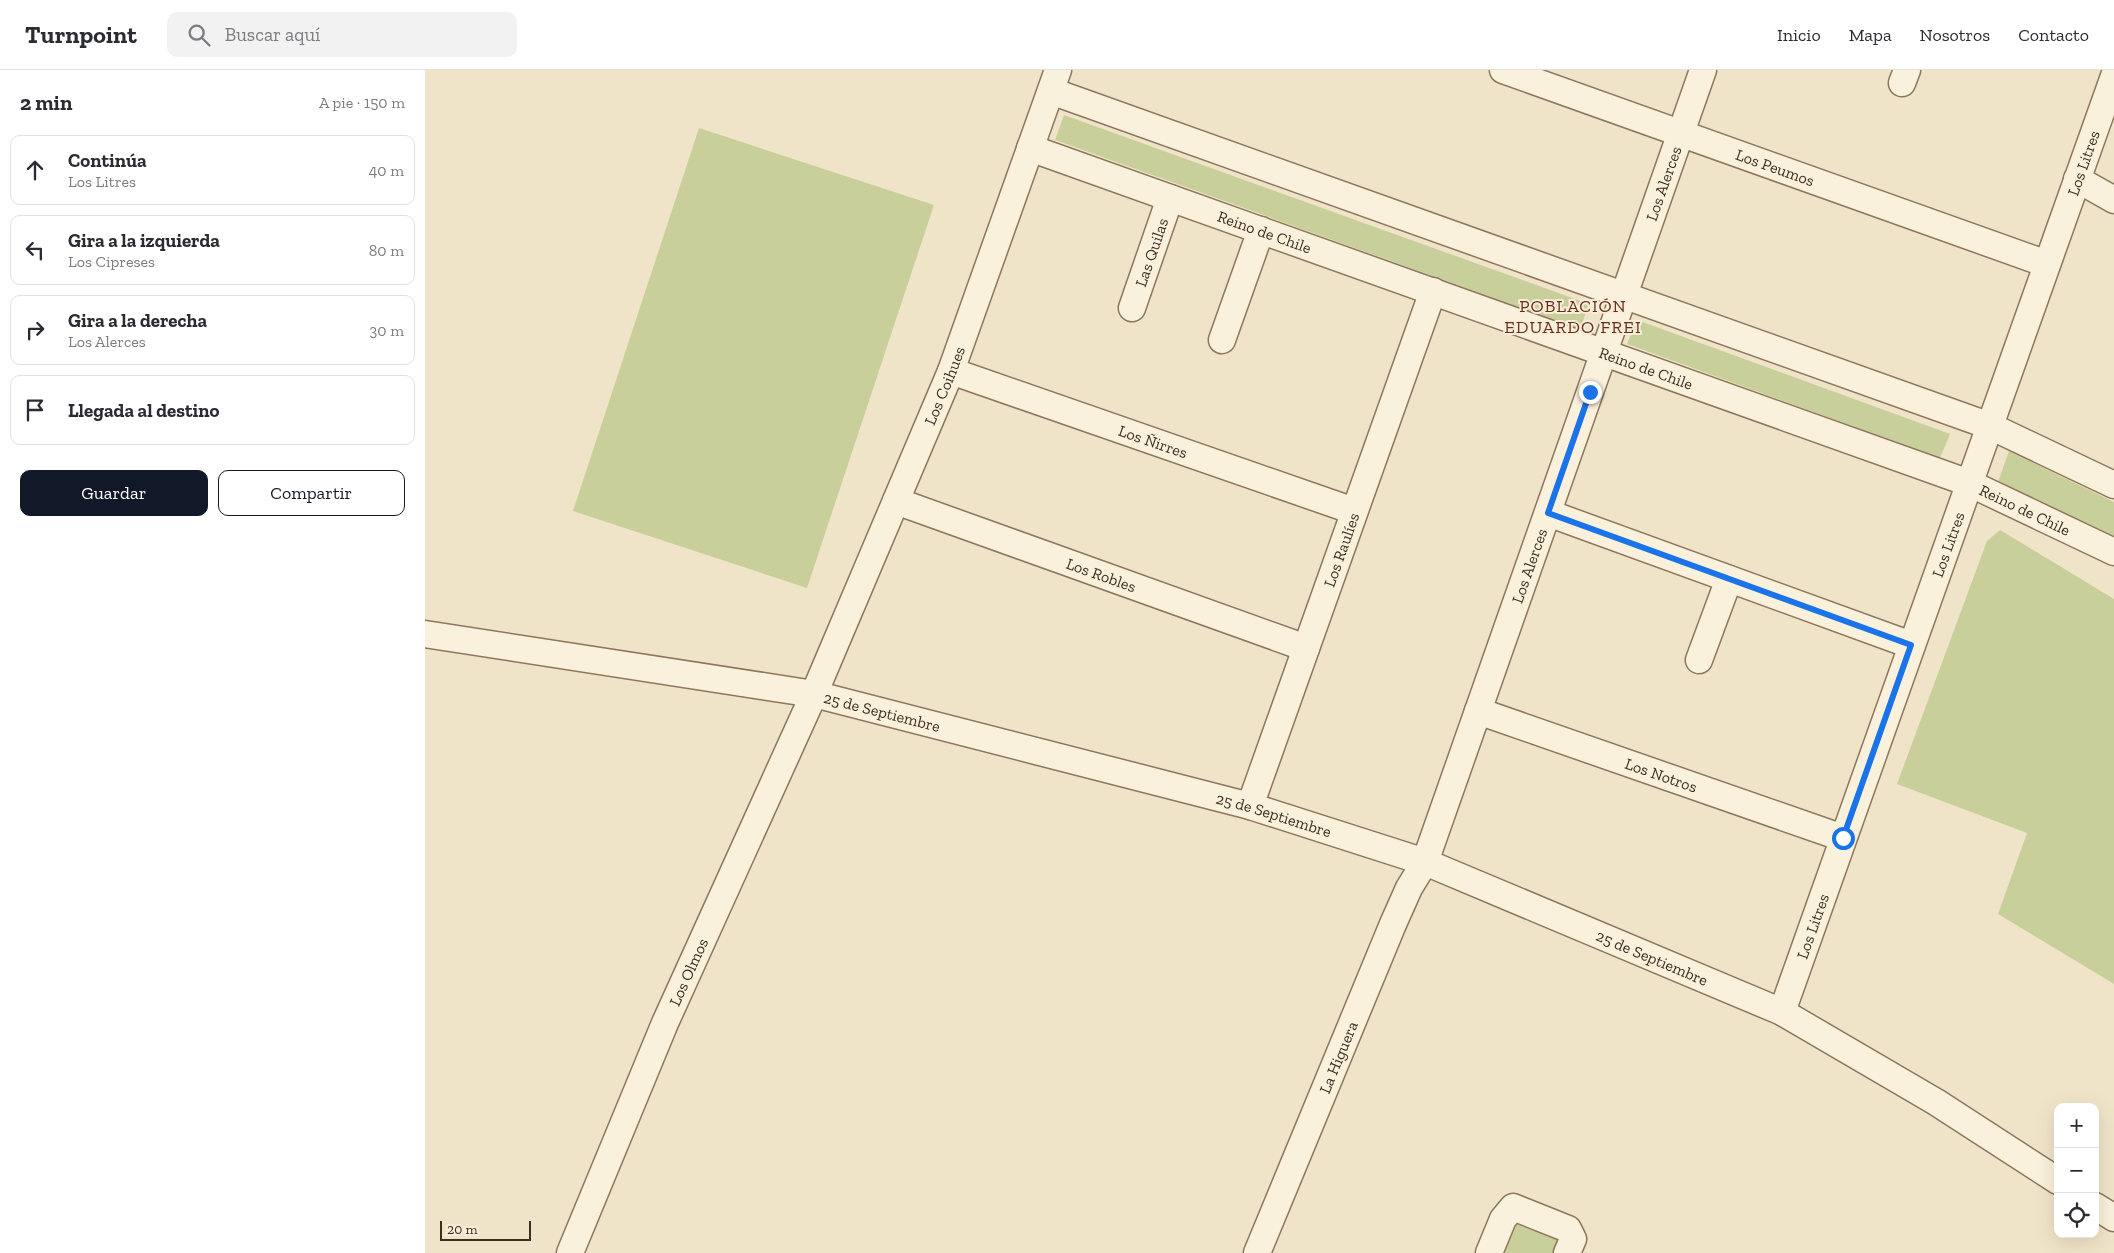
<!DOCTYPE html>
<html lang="es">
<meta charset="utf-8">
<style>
body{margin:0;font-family:"Zilla Slab",serif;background:#f2f2f3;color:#2b2b33}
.controls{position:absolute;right:15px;bottom:15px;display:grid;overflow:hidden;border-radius:10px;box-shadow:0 5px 20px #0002}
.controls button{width:45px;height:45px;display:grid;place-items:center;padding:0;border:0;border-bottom:1px solid #e1e1e2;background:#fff;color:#2b2b33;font:25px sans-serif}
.scale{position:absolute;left:15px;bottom:12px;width:91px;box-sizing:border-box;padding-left:5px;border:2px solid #3d2e20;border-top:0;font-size:14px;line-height:18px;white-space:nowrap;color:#3d2e20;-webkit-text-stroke:4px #f7eed8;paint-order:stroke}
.stop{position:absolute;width:15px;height:15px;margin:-11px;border:4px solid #1a73e8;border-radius:50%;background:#fff}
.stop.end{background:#1a73e8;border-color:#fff;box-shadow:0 1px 5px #0008}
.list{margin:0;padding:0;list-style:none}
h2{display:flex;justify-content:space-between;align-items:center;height:65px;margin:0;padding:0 20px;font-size:21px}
h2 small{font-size:16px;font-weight:400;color:#7c7c81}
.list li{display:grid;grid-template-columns:32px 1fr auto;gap:15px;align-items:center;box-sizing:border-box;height:70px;margin:0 10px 10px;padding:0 10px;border:1px solid #e1e1e2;border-radius:10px}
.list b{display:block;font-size:19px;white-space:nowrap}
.list p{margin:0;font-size:16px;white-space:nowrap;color:#7c7c81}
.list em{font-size:16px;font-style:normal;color:#7c7c81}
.actions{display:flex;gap:10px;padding:15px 20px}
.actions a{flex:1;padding:11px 0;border:1px solid #111827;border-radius:10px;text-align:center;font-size:18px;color:#111827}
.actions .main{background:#111827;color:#fff}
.icon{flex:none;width:28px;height:28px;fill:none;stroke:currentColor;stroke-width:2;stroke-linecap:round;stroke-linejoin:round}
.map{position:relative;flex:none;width:1689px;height:1183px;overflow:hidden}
header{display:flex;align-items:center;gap:30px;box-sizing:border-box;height:70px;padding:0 25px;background:#fff;border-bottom:1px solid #e1e1e2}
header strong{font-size:24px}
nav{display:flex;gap:28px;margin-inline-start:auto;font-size:18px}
.search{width:350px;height:45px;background:#f2f2f3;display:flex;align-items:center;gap:12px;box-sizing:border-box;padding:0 18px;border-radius:10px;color:#7c7c81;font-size:19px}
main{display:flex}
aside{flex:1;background:#fff}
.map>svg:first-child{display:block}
</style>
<header>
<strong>Turnpoint</strong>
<div class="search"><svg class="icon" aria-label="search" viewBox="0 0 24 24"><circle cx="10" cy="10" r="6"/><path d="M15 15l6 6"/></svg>Buscar aquí</div>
<nav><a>Inicio</a><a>Mapa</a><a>Nosotros</a><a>Contacto</a></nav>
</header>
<main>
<aside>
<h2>2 min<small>A pie · 150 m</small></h2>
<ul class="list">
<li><svg class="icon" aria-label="ahead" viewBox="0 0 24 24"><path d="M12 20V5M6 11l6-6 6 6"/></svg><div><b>Continúa</b><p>Los Litres</p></div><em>40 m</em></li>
<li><svg class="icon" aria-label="left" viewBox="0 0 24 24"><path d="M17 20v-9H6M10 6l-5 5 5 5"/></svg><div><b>Gira a la izquierda</b><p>Los Cipreses</p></div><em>80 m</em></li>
<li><svg class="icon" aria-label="right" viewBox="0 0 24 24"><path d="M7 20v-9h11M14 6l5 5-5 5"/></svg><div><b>Gira a la derecha</b><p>Los Alerces</p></div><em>30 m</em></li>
<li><svg class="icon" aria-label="arrive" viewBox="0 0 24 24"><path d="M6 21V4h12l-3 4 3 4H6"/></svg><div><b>Llegada al destino</b></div></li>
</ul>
<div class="actions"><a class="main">Guardar</a><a>Compartir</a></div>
</aside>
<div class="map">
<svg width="1689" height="1183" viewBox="0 0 1689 1183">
<rect width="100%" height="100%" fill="#f0e4c8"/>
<!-- green -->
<g fill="#c9cf9b">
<path d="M639,45l525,189 -9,25 -525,-189z"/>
<path d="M274,58l235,77 -127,383 -234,-77z"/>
<path d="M1212,250l313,114 -10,24 -313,-114z"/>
<path d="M1584,381l105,51v35l-116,-55z"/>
<path d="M1575,460l114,69v385l-116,-70 29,-81 -130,-49 90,-243z"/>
<path d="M1092,1148l44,17 -7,18h-51z"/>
</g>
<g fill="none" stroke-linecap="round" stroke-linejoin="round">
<defs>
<g id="minor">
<path id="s1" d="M1078,0l544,194"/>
<path d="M1477,13l5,-13"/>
<path d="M626,21l939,335 124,59"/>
<path id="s2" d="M605,78l939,335 145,69"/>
<path d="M1652,109l37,21"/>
<path id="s3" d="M707,238l38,-110"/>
<path d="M797,270l39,-110"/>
<path id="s4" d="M526,301l403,140"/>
<path id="s5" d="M471,431l410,147"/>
<path d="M1123,443l363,132"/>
<path id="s6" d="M0,564l389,60 436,112 175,56 357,150 154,90 122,79"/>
<path d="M1274,590l30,-81"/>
<path id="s7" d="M1053,641l365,127"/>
<path id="s8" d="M825,736l183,-515"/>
<path id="s9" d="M1357,942l332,-936"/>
<path d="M1670,1136l19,12"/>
<path id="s10" d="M145,1183l95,-230 149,-329 137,-323 107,-301"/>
<path id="s11" d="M832,1183l136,-329 16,-36 16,-26 278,-792"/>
<path d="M1064,1183l14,-34 10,-12 55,22 5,10 -6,14"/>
</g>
</defs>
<!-- minor casing -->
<use href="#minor" stroke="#8d765c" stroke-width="29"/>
<!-- minor -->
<use href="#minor" stroke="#faf1dc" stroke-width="26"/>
</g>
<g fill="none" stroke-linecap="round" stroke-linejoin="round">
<!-- route -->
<path stroke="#1a73e8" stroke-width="6" d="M1165,322l-42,121 363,132 -68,193"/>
</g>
<g text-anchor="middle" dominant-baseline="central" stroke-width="4" stroke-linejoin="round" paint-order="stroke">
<!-- street labels -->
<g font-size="16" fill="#3d2e20" stroke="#f7eed8">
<text stroke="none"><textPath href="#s9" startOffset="901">Los Litres</textPath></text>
<text stroke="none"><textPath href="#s1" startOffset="289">Los Peumos</textPath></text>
<text stroke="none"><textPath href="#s11" startOffset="1145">Los Alerces</textPath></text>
<text stroke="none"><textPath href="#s2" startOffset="249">Reino de Chile</textPath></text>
<text stroke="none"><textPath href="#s3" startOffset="59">Las Quilas</textPath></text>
<text stroke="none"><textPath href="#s2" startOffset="654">Reino de Chile</textPath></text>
<text stroke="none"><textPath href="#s10" startOffset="945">Los Coihues</textPath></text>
<text stroke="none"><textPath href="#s4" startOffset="214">Los Ñirres</textPath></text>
<text stroke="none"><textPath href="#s2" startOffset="1059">Reino de Chile</textPath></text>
<text stroke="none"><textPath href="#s9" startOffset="496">Los Litres</textPath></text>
<text stroke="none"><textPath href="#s8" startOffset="272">Los Raulíes</textPath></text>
<text stroke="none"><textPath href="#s11" startOffset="740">Los Alerces</textPath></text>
<text stroke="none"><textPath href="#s5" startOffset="218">Los Robles</textPath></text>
<text stroke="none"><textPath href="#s6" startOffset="464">25 de Septiembre</textPath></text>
<text stroke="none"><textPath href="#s7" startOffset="194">Los Notros</textPath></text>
<text stroke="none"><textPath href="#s6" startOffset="869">25 de Septiembre</textPath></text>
<text stroke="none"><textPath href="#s9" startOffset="91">Los Litres</textPath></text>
<text stroke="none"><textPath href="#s6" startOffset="1274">25 de Septiembre</textPath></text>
<text stroke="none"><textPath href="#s10" startOffset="305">Los Olmos</textPath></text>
<text stroke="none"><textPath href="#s11" startOffset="212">La Higuera</textPath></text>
</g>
<!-- neighbourhood labels -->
<g font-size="18" letter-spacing="1" fill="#6b2e1e" stroke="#f7eed8">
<text x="1148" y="236">POBLACIÓN<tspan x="1148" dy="21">EDUARDO FREI</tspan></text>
</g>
</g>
</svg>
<div class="controls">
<button>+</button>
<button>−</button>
<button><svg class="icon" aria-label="locate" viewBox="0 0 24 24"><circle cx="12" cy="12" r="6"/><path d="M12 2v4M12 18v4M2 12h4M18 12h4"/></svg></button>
</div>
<div class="scale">20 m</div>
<div class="stop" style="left:1418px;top:768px"></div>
<div class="stop end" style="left:1165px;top:322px"></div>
</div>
</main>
